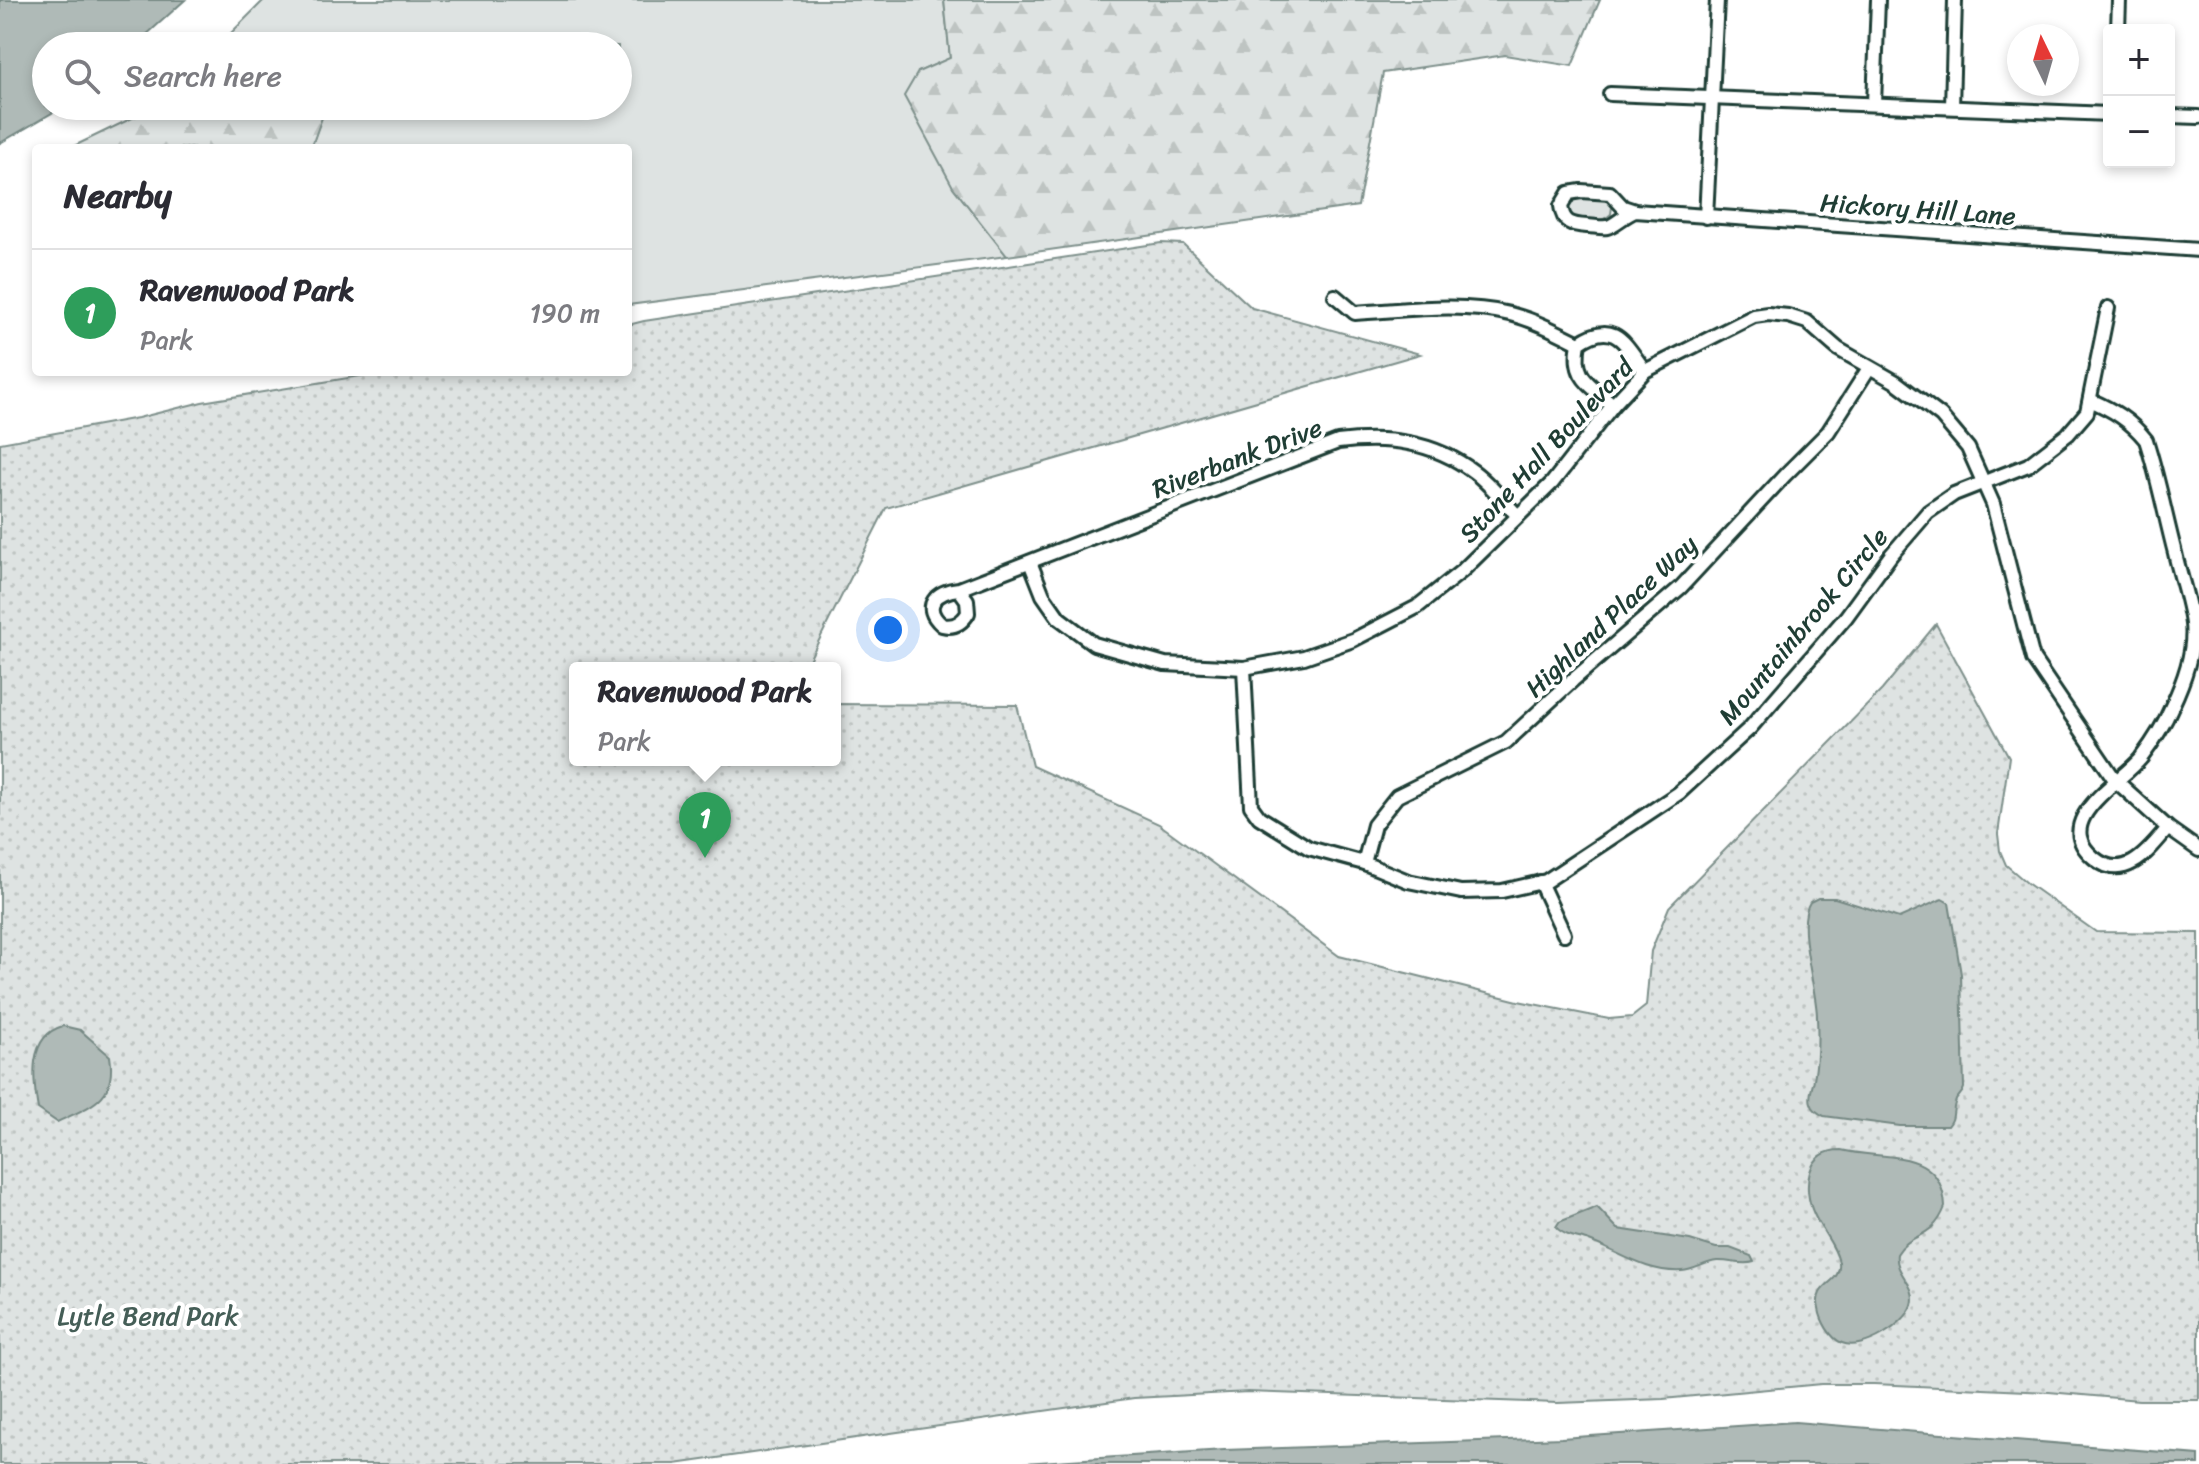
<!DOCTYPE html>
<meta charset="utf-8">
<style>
body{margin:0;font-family:Sriracha,sans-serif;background:#f2f2f3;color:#2b2b33}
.controls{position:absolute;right:24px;top:24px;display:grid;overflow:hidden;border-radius:8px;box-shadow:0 4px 12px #0003}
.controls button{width:72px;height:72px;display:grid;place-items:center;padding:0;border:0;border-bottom:2px solid #e1e1e2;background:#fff;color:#2b2b33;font:40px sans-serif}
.compass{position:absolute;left:2007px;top:24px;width:72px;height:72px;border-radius:50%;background:#fff;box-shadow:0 4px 12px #0003;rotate:355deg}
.you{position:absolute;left:888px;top:630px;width:28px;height:28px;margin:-20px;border:6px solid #fff;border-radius:50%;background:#1a73e8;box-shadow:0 0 0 12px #1a73e833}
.badge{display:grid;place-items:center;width:52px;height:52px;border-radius:50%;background:#d1495b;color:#fff;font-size:26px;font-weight:700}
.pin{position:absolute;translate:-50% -66px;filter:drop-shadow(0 2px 4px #0008)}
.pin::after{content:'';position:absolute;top:42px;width:28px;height:24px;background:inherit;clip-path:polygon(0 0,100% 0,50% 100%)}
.popup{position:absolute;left:569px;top:662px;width:272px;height:104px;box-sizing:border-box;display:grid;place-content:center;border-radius:8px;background:#fff;filter:drop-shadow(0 2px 6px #0005);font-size:26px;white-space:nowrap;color:#7c7c81}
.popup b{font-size:30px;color:#2b2b33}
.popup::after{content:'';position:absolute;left:50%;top:100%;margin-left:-16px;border:16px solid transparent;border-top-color:#fff}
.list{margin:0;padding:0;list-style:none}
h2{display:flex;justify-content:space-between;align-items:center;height:104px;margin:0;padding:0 32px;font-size:34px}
h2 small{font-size:26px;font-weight:400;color:#7c7c81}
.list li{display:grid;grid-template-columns:52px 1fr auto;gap:24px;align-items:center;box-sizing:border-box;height:128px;padding:0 32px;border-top:2px solid #e1e1e2}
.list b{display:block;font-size:30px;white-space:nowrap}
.list p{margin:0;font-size:26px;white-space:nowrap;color:#7c7c81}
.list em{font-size:26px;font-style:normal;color:#7c7c81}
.icon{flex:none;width:44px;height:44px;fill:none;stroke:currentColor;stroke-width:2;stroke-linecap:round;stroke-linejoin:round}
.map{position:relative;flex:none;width:2199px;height:1464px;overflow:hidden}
.search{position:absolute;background:#fff;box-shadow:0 4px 12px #0003;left:32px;top:32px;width:600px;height:88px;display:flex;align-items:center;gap:20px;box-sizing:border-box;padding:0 28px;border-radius:44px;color:#7c7c81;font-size:30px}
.panel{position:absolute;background:#fff;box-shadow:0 4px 12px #0003;left:32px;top:144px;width:600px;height:232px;border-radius:8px}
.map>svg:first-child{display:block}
</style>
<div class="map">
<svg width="2199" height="1464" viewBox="0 0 2199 1464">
<defs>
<pattern id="forest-firs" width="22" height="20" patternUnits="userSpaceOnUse" patternTransform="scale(2)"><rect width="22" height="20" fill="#dee3e2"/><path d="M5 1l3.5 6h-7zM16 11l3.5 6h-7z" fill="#bec4c2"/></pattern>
<pattern id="park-dots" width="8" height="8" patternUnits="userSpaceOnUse" patternTransform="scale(2)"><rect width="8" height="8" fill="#dee3e2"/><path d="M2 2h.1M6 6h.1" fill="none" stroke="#bec4c2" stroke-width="1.8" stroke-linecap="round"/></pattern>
</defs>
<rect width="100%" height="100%" fill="#fff"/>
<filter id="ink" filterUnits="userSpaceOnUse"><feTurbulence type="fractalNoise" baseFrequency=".0125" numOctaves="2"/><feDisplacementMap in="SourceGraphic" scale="16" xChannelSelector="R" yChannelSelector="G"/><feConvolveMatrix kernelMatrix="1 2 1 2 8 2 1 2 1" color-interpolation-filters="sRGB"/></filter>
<g filter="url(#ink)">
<!-- grass -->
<g fill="#dee3e2" stroke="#7e908b" stroke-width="2">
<path d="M264,0h680l6,58 -32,14 35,115 54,69 -379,49v-157h-317l12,-36 -16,-6h311v-60h-400z"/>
<path d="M1577,197l29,2 6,8 -1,7c-10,11 -38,9 -45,-5l6,-11z"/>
</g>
<!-- forest -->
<g fill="url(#forest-firs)" stroke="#7e908b" stroke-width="2">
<path d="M944,0h656l-28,66 -67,-11 -122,18 -25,133 -351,50 -54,-69 -49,-91 14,-24 32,-14z"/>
<path d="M157,106h150l17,6 -13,36h-241z"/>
</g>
<!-- park -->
<path fill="url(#park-dots)" stroke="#7e908b" stroke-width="2" d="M1161,243l22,1 69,64 168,46 -534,154 -81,160h-230v92h260v-56l182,1 15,61 127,58 180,132 179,45 91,18 23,-2 14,-11 5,-55 18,-44 213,-217 54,-66 73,133 -11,77 2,17 6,14 21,18 69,49 103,1v467h-60l-90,-8 -175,-8h-53l-158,15 -105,4 -310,-11 -114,6 -459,66h-675v-1021l138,-25 64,-16 182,-30h244v-47l16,-4z"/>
<!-- water -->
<g fill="#afbab7" stroke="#758883" stroke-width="2">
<path d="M0,0h185l-51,46h-88v60h18l-64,37z"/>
<path d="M1818,898h17l64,20 43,-19 7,4 12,71 3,114c-2,8 -7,7 -9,15 -3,9 0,16 -7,23h-48l-76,-10c-6,-3 -11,-6 -13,-13 -3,-8 2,-16 3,-24 4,-20 4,-42 3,-62 0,-29 -22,-92 -7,-115z"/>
<path d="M63,1026l17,4 30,26c7,44 -19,50 -53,66l-19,-13c-5,-28 -11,-73 25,-83z"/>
<path d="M1841,1150c44,11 101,-4 104,57 -13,34 -35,25 -48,47 -3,20 21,31 15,51 -6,19 -49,47 -70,38 -12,-5 -21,-22 -23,-34 -7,-27 23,-24 20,-46 -3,-17 -18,-33 -25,-49 -12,-26 -8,-64 27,-64z"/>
<path d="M1597,1207l21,22 72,11 26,8h14l21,8 3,6c-12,4 -24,-2 -37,-1 -12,1 -22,9 -35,10 -36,2 -61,-18 -93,-30 -11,-4 -26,-5 -33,-14l3,-5z"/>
<path d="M1795,1422l404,33v9h-1191l216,-14 337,-12z"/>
</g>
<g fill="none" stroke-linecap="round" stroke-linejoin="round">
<defs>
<g id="minor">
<path d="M2118,30l1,-30"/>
<path d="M1610,94l499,20"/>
<path d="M1874,104l4,-104"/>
<path d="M1952,107l3,-107"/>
<path d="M2169,116l30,1"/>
<path d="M1635,211c-11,4 -21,15 -28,16 -6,1 -14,-1 -20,-1 -16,-1 -24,-3 -26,-20l8,-13 12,-2 29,2 13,14 12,4 564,39"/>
<path d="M1706,217l11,-217"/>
<path d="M1335,296l20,17c52,-3 105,-11 155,1 24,6 47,18 69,29"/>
<path d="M2090,400c23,10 40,20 56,40 12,37 19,75 29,113 5,23 14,47 17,71 3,26 -9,59 -20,82 -8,19 -19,36 -31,52 -20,25 -92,62 -47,100 31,26 56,-9 74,-30"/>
<path d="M1613,405c-24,-22 -41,-27 -34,-62 36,-25 46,1 66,28"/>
<path d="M1030,562l13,33 16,23 35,26 71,20 79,4 60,-11 49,-17 64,-33 45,-36 90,-88 61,-78 32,-34 109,-55 14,-2 20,2 19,6 31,27 58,33 45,34 27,32 25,56 40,155 82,121 53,48 31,22"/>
<path d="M959,589l8,11 1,13c-6,10 -14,15 -26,12 -22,-19 -5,-34 17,-36l379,-147c49,-6 95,-1 136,30 16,12 30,30 44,44"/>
<path d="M1244,668l7,138 8,11 50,31 55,15 44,18 53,11 41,-1 44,-10 133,-88 71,-65 96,-111 45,-62 37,-43 26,-18 74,-29 40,-31 19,-22 21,-104"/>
<path d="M1364,863l10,-38 23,-29 109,-54 67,-62 108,-93 104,-112 43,-43 41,-64"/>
<path d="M1540,882l24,52"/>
</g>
</defs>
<!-- minor casing -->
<use href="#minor" stroke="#1f3d34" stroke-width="18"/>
<!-- minor -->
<use href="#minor" stroke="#fff" stroke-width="12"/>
</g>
</g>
<g text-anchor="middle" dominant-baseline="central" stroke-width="8" stroke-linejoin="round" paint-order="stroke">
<!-- street labels -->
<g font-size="26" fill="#1f3d34" stroke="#fff">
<text transform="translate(1918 209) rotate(4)">Hickory Hill Lane</text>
<text transform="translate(1546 450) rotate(-47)">Stone Hall Boulevard</text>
<text transform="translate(1237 458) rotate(-21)">Riverbank Drive</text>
<text transform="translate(1611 616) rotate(-43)">Highland Place Way</text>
<text transform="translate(1803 626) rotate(-50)">Mountainbrook Circle</text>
</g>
<!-- park labels -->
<g font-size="26" fill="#455e57" stroke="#fff">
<text x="148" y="1316">Lytle Bend Park</text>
</g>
</g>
</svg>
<div class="controls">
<button>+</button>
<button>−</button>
</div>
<svg class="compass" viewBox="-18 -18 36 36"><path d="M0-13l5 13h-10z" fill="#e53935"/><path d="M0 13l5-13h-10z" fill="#7c7c81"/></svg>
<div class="you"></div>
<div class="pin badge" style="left:705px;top:858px;background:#2e9e5b">1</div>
<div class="popup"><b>Ravenwood Park</b>Park</div>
<div class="search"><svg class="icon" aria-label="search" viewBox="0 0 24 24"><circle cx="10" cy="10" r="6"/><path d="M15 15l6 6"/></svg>Search here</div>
<section class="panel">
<h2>Nearby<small></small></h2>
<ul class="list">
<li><span class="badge" style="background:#2e9e5b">1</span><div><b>Ravenwood Park</b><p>Park</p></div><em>190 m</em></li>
</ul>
</section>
</div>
